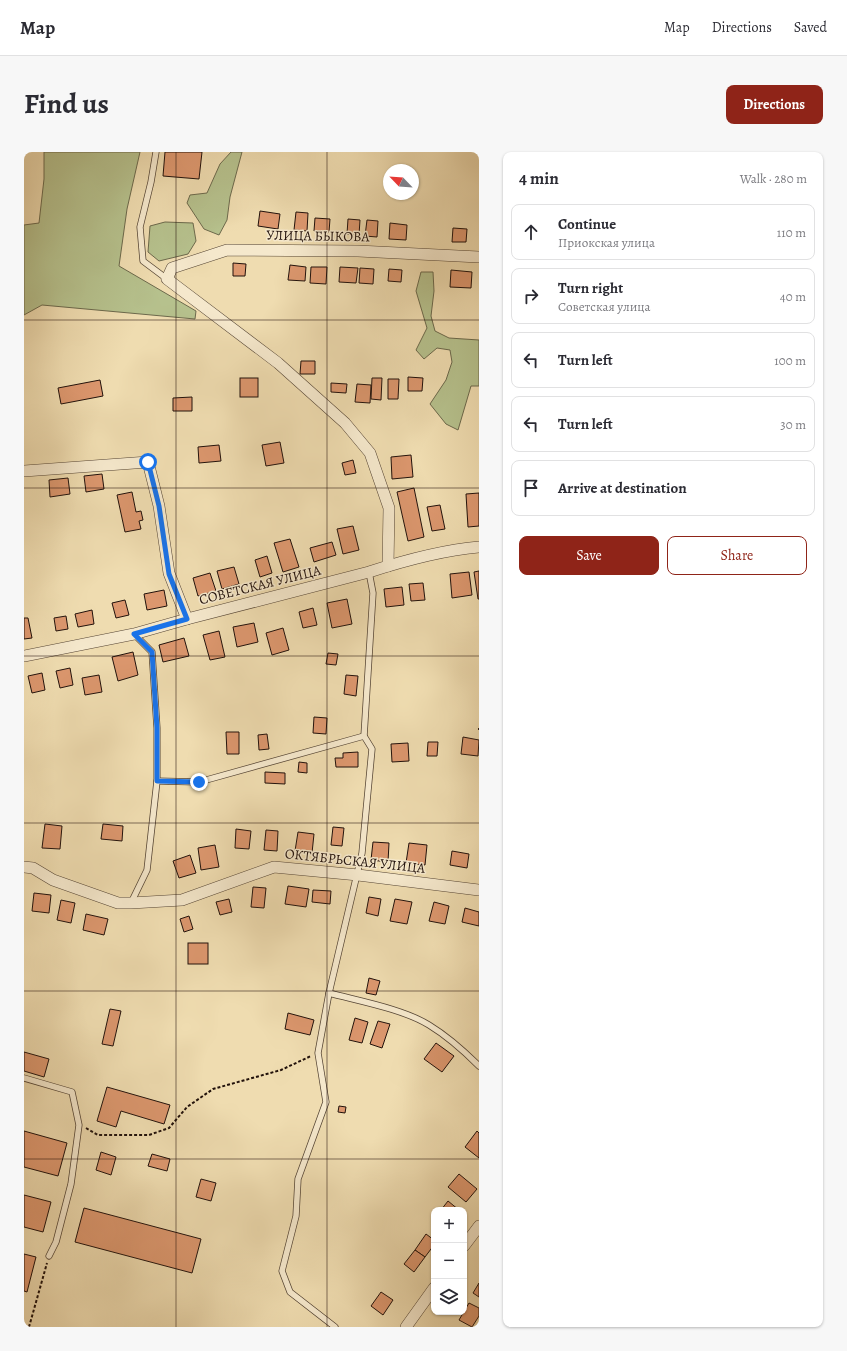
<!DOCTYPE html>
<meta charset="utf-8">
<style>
body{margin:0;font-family:Alegreya,serif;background:#f7f7f7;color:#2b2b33}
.controls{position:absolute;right:12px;bottom:12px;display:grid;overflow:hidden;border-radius:8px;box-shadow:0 1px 3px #0004}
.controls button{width:36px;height:36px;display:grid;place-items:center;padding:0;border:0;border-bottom:1px solid #e1e1e2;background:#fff;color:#2b2b33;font:20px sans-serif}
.compass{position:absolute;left:359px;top:12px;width:36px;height:36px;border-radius:50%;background:#fff;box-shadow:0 1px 3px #0004;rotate:295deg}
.stop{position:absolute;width:12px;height:12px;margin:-9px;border:3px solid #1a73e8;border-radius:50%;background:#fff}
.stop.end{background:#1a73e8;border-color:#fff;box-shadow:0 1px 4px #0008}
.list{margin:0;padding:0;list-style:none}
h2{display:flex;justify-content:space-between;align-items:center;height:52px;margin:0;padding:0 16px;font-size:17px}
h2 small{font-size:13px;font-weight:400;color:#7c7c81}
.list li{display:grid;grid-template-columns:26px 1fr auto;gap:12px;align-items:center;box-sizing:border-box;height:56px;margin:0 8px 8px;padding:0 8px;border:1px solid #e1e1e2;border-radius:8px}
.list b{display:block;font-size:15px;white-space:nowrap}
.list p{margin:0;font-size:13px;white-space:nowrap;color:#7c7c81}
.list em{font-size:13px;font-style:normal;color:#7c7c81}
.actions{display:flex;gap:8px;padding:12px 16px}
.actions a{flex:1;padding:9px 0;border:1px solid #8f2418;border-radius:8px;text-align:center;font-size:14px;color:#8f2418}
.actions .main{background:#8f2418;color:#fff}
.icon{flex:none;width:22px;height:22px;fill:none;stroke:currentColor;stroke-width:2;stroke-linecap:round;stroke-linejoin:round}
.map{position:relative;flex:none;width:455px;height:1175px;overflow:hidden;border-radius:8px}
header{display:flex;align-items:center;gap:24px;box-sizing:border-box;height:56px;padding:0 20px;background:#fff;border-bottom:1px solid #e1e1e2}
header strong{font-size:19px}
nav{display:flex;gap:22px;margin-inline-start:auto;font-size:14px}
.intro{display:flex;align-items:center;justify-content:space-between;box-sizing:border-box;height:96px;padding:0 24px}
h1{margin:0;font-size:28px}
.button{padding:10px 18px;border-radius:8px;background:#8f2418;color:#fff;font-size:14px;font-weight:700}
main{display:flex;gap:24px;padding:0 24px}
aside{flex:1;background:#fff;border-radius:8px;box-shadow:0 1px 3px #0004}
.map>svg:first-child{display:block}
</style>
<header>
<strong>Map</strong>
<nav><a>Map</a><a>Directions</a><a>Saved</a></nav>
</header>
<div class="intro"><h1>Find us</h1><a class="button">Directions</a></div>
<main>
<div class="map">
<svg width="455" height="1175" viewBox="0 0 455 1175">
<rect width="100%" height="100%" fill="#efdcb0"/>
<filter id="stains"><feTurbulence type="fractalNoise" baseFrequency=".005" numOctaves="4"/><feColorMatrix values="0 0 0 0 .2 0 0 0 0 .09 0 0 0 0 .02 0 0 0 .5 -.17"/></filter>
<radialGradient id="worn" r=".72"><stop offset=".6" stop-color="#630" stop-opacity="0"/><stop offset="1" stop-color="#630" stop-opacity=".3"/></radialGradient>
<!-- green -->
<g fill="#b6c18d" stroke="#6c694c">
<path d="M20,0h96l-13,57 -8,57 77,45 -1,8 -153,-14 -18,10v-90l15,-2 5,-44z"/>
<path d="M207,0h11l-12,45 -3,23 -8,15 -15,-6 -17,-26 3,-8 17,-2 13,-29z"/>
<path d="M141,70l28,1 3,18 -8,13 -29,7 -11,-9 2,-26z"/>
<path d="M397,120h12l1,19 -3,25 4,15 14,7 30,2v46h-8l-13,44 -12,-6 -16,-20 16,-24 6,-18 -2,-12 -13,-2 -13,11 -8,-9 11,-22 -11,-37z"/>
</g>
<!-- building -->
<g fill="#dc976e" stroke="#21110b">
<path d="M141,0h37l-3,27 -36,-3z"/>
<path d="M236,59l20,3 -2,15 -20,-3z"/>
<path d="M272,60l12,1 -1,18 -13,-1z"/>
<path d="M291,66l15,1 -1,13 -15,-1z"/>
<path d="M324,67l12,1 -1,15 -12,-1z"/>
<path d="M343,68l11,1 -1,16 -12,-1z"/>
<path d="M366,71l17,2 -1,15 -17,-1z"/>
<path d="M429,76l14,1 -1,13h-14z"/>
<path d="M209,111l13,1 -1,12h-12z"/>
<path d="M266,113l16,2 -1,14 -17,-1z"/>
<path d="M287,115h16l-1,17 -16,-1z"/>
<path d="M316,115l18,1 -2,15 -17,-1z"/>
<path d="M336,116l14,1 -1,15 -14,-1z"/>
<path d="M365,117l13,1 -1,12 -13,-1z"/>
<path d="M427,118l21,2 -1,16 -21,-1z"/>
<path d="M277,209h14v13h-15z"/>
<path d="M384,225l15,1 -1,13h-14z"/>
<rect x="216" y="226" width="18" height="19"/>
<path d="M348,226h10l-1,22 -10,-1z"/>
<path d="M364,227h11l-1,20h-10z"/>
<path d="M76,228l3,16 -42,8 -3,-16z"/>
<path d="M307,231l16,1 -1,9 -15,-1z"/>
<path d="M333,232l14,1 -1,18 -15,-1z"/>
<path d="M168,245v14h-19v-13z"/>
<path d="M256,290l4,21 -18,3 -4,-21z"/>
<path d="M195,293l2,16 -22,2 -1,-16z"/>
<path d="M387,303l2,22 -21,2 -1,-22z"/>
<path d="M329,308l3,13 -11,2 -3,-12z"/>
<path d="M78,322l2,15 -18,3 -2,-16z"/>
<path d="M44,326l2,16 -20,3 -1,-17z"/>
<path d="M390,336l10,49 -16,4 -11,-49z"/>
<path d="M108,340l4,20 5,-1 2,9 -4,1 2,8 -16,3 -8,-37z"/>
<path d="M455,341v33l-11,1 -2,-33z"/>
<path d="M416,353l5,24 -13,2 -5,-24z"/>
<path d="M329,374l6,24 -16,4 -6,-25z"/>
<path d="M266,387l9,28 -16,5 -9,-29z"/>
<path d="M308,390l4,13 -22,7 -4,-14z"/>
<path d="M243,404l5,17 -12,4 -5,-17z"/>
<path d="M210,415l5,17 -17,5 -5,-18z"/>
<path d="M455,419v28h-1l-4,-27z"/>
<path d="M445,420l3,23 -20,3 -2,-24z"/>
<path d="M186,421l6,18 -18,5 -5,-18z"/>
<path d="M399,431l2,17 -14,1 -2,-17z"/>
<path d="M378,435l2,18 -18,2 -2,-18z"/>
<path d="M140,438l3,16 -20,4 -3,-16z"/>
<path d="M323,447l5,25 -20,4 -5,-25z"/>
<path d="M101,448l4,15 -13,3 -4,-15z"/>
<path d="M289,456l4,17 -14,3 -4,-16z"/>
<path d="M68,458l2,14 -16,3 -3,-13z"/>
<path d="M42,464l2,13 -12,2 -2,-13z"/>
<path d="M0,466h4l4,20 -8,1z"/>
<path d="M230,471l4,19 -21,5 -4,-20z"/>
<path d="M259,476l6,22 -17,5 -6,-22z"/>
<path d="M195,479l6,26 -15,3 -7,-25z"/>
<path d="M160,486l5,18 -26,6 -4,-17z"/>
<path d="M109,500l5,23 -20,6 -6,-24z"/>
<path d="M304,501l10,1 -2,11 -10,-1z"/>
<path d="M46,516l3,17 -13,3 -4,-17z"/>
<path d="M18,521l3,17 -13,3 -4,-17z"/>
<path d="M75,523l3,17 -17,3 -3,-17z"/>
<path d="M322,523l12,1 -2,20 -12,-2z"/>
<path d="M290,565l13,1 -1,16 -13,-1z"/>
<path d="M202,580h13v22h-12z"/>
<path d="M243,582l2,15 -10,1 -1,-15z"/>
<path d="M439,585l16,3 -1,16 -17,-2z"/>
<path d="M404,590h10l-1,14h-10z"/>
<path d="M384,591l1,18 -17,1 -1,-18z"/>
<path d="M334,600v15h-22l-1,-9h8v-5z"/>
<path d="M275,610l8,1v10l-9,-1z"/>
<path d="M241,620l20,1v11l-20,-1z"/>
<path d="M21,672l17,2 -2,23 -18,-1z"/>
<path d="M79,672l20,2 -1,15 -21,-2z"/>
<path d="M309,675l11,1 -2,18 -11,-1z"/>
<path d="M212,677l15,2 -2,18 -14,-1z"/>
<path d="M242,678l12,1 -1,20 -13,-1z"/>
<path d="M274,680l16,2 -2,19 -17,-2z"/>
<path d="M349,690l16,1 -1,19 -17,-2z"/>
<path d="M385,691l18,2 -2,20 -19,-2z"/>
<path d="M191,693l4,22 -18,3 -3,-22z"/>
<path d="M428,699l17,3 -2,14 -17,-3z"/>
<path d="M166,703l6,18 -17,5 -6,-17z"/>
<path d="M264,734l21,3 -3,18 -21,-3z"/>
<path d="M229,735l13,1 -2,20 -13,-1z"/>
<path d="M289,738l18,1 -1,13 -18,-2z"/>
<path d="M10,741l17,2 -2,18 -17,-2z"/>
<path d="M345,745l12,2 -3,17 -12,-3z"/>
<path d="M205,747l3,13 -12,3 -4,-13z"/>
<path d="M371,747l17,3 -5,22 -17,-3z"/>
<path d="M37,748l14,3 -4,20 -14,-3z"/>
<path d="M410,750l15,4 -4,18 -16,-3z"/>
<path d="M441,756l14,4v14l-17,-4z"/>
<path d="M62,762l22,5 -4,16 -21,-5z"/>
<path d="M165,764l4,13 -9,3 -4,-13z"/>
<rect x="164" y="791" width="20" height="21"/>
<path d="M345,826l11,3 -4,14 -10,-2z"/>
<path d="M86,857l11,2 -8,35 -11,-2z"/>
<path d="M264,861l26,7 -4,15 -25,-6z"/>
<path d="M331,866l13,4 -6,21 -13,-3z"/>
<path d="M354,869l12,3 -8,24 -12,-4z"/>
<path d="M412,891l18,13 -12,16 -18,-13z"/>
<path d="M0,900l25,7 -5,18 -20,-6z"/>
<path d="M83,935l63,18 -6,19 -43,-13 -5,16 -19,-6z"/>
<path d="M315,954l7,1 -1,6 -7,-1z"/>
<path d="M0,979l43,12 -9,33 -34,-9z"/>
<path d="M453,979l2,2v25l-14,-11z"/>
<path d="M77,1000l15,5 -5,18 -15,-5z"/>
<path d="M128,1002l18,5 -3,12 -19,-5z"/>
<path d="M435,1022l18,15 -11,13 -18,-15z"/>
<path d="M177,1027l15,4 -5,18 -15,-4z"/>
<path d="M0,1043l27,7 -8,30 -19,-5z"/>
<path d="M424,1049l11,9h-18z"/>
<path d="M60,1056l117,31 -9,34 -117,-31z"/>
<path d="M402,1082l8,6v5l-9,12 -10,-7z"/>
<path d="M391,1098l10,7 -11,15 -10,-8z"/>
<path d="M0,1102l12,3 -9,35 -3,-1z"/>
<path d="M455,1131v14l-6,-4z"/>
<path d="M357,1140l12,8 -10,15 -12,-9z"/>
<path d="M445,1151l10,5v8l-7,11 -13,-7z"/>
</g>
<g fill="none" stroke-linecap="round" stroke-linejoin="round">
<defs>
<g id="lane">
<path d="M132,0l-5,30 -11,45 3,34 24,18"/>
<path d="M133,629l42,1 165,-46"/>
<path d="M107,751l16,-33 10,-89v-53l-5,-76 -18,-18"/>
<path d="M305,841c30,8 74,16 100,32 18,11 35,26 50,41"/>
<path d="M0,926l48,14 7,33 -8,59 -15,58 -7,14"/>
<path d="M311,1175l-45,-35 -8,-21 14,-55 2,-37 28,-77 -8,-49 11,-60 33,-140 10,-104 -8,-13 9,-143 -4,-21"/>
</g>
<g id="street">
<path d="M0,319l124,-9 11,44 10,67 18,46"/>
<path d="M364,414l1,-58 -19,-55 -25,-30 -67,-60 -111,-84 5,-11 55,-18 131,1 121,6"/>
<path d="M0,504l110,-22 53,-15 182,-47c34,-11 75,-22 110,-25"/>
<path d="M0,715l9,1 20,12 65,23h13l51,-3 92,-33 84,8 121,15"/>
<path d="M440,1094l15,-20"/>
<path d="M382,1175l28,-39"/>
</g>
</defs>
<!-- lane casing -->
<use href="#lane" stroke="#544434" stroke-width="7"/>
<!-- street casing -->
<use href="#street" stroke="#544434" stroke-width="12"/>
<!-- path -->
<g stroke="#21110b" stroke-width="2" stroke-dasharray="3 2" stroke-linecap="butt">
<path d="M454,577h1"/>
<path d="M62,976l12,7h51l20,-7 18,-21 26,-18 68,-19 30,-14"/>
<path d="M5,1175l18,-64"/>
</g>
<!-- lane -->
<use href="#lane" stroke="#f5e8cc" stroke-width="5.5"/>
<!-- street -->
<use href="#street" stroke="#f5e8cc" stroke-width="11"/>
</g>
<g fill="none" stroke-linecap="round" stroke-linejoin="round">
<!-- route -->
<path stroke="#1a73e8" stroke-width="5" d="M124,310l11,44 10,68 18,45 -53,15 18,18 5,76v53l42,1"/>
</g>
<!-- grid -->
<path fill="none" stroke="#21110b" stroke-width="1" stroke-opacity="0.55" d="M152,0v1175M303,0v1175M0,168h455M0,336h455M0,504h455M0,671h455M0,839h455M0,1007h455"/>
<g text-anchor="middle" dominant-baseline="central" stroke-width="3" stroke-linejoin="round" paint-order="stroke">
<!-- street labels -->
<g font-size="14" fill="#21110b" stroke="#f5e8cc">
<text transform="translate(294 84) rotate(1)">УЛИЦА БЫКОВА</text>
<text transform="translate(236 433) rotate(-14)">СОВЕТСКАЯ УЛИЦА</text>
<text transform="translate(331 709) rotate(6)">ОКТЯБРЬСКАЯ УЛИЦА</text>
</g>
</g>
<rect width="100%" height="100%" filter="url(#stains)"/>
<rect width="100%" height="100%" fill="url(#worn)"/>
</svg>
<div class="controls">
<button>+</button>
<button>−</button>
<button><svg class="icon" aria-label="layers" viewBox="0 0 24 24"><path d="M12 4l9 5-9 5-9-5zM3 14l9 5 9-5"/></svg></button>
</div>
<svg class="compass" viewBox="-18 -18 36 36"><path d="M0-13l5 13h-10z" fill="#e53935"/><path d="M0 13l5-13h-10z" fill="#7c7c81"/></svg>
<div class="stop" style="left:124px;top:310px"></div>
<div class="stop end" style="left:175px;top:630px"></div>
</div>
<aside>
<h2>4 min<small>Walk · 280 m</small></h2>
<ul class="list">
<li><svg class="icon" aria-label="ahead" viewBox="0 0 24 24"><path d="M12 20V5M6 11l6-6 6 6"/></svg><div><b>Continue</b><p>Приокская улица</p></div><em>110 m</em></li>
<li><svg class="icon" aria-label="right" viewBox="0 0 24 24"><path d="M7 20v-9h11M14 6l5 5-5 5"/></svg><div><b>Turn right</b><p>Советская улица</p></div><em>40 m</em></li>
<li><svg class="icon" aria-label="left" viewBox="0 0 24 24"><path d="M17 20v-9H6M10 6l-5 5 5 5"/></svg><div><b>Turn left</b></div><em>100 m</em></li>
<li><svg class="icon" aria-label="left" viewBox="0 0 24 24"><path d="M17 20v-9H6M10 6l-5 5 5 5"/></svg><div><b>Turn left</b></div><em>30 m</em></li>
<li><svg class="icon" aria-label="arrive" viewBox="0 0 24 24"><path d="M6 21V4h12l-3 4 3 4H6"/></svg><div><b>Arrive at destination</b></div></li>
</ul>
<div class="actions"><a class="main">Save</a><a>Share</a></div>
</aside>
</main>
